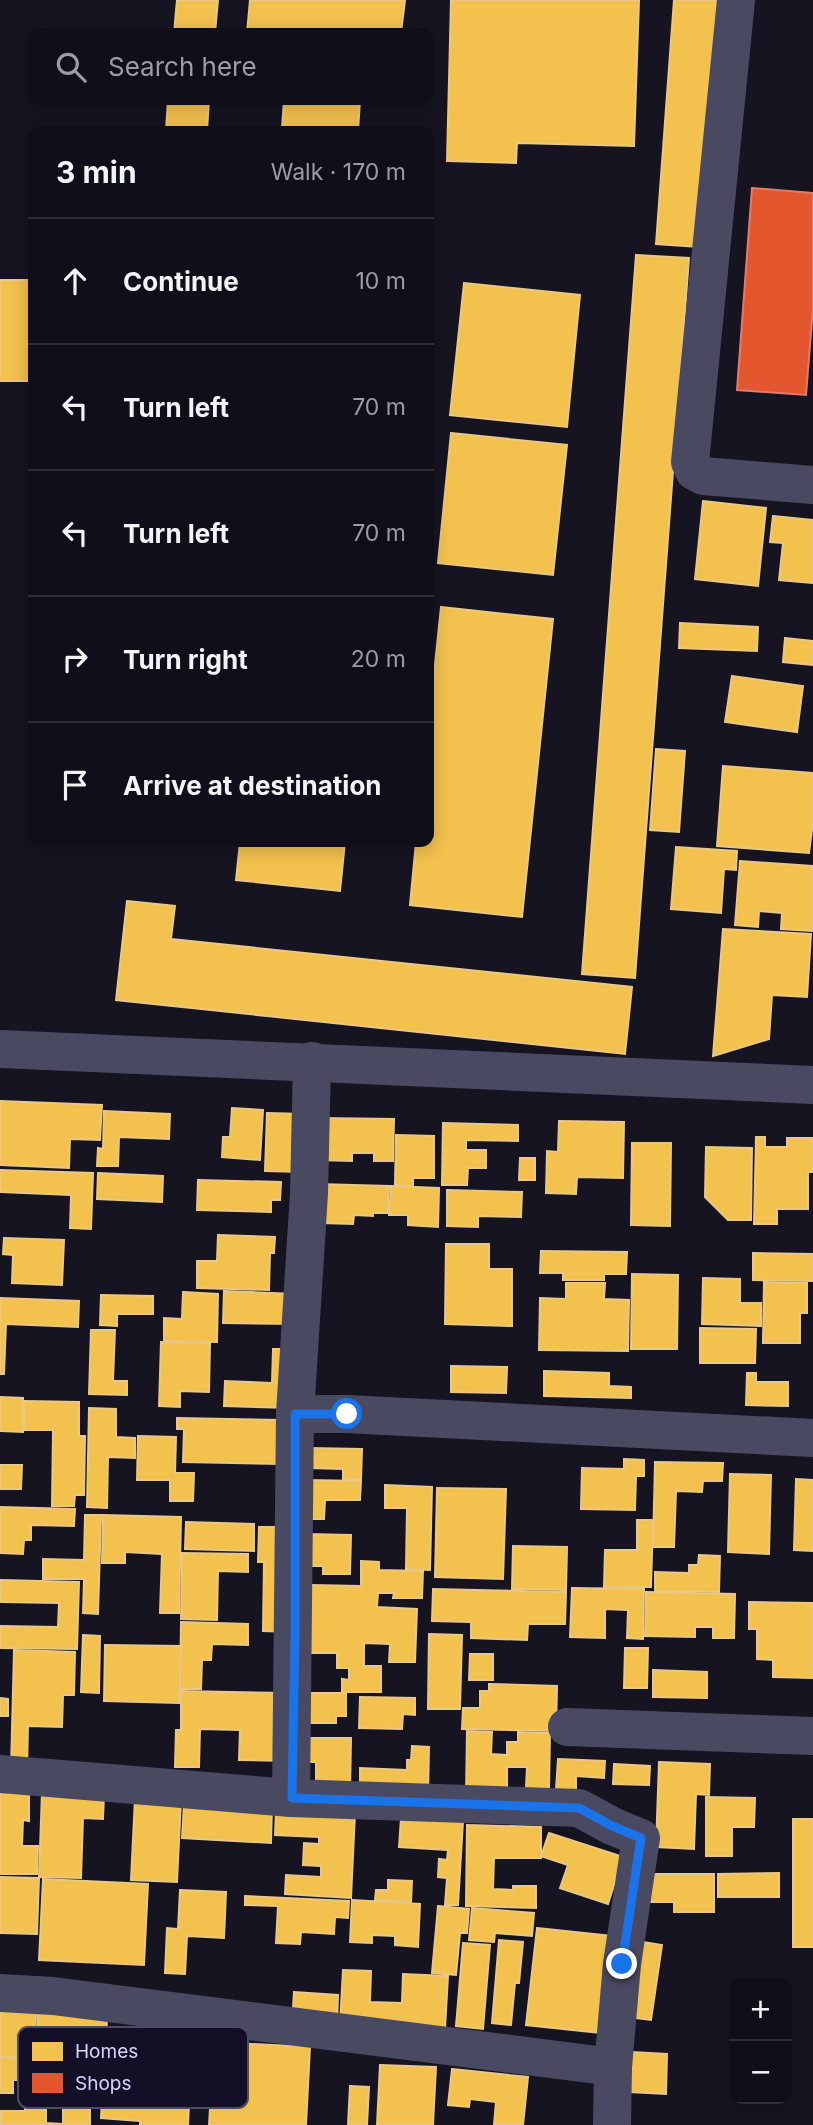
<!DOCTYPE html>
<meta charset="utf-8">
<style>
body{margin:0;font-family:Inter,sans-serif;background:#191822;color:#f1f3f6}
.controls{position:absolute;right:21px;bottom:21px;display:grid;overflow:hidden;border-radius:14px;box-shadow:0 4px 18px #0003}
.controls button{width:63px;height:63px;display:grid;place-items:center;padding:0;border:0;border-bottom:2px solid #302f38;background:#100f19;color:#f1f3f6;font:35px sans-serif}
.stop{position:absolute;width:21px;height:21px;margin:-16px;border:5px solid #1a73e8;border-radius:50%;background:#fff}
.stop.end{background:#1a73e8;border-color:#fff;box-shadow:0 2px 7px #0008}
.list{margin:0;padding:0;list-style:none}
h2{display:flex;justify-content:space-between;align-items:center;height:91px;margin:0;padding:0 28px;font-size:30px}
h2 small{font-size:23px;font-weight:400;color:#9c9ca2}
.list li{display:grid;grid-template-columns:46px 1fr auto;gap:21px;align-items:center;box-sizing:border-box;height:126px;padding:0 28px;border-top:2px solid #302f38}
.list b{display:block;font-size:26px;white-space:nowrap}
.list em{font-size:23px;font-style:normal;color:#9c9ca2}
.icon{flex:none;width:38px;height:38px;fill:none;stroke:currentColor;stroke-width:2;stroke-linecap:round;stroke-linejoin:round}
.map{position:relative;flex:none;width:813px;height:2125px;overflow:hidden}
.search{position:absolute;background:#100f19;box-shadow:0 4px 18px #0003;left:28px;top:28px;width:406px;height:77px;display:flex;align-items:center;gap:18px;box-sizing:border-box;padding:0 24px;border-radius:14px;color:#9c9ca2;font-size:26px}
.panel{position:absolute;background:#100f19;box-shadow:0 4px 18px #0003;left:28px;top:126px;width:406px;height:721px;border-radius:14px}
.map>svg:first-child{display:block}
</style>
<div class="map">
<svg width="813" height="2125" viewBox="0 0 813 2125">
<rect width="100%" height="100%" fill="#161421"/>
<!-- homes -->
<g fill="#f2c14e" stroke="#eac783" stroke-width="2">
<path d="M177,0h41l-3,33h-41z"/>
<path d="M250,0h155l-4,33h-154z"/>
<path d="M451,0h188l-5,146 -117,-3 -1,20 -69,-2z"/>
<path d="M674,0h44l-19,247 -43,-3z"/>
<path d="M168,100h41l-2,31h-41z"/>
<path d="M284,100h76l-2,31 -76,-3z"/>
<path d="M636,255l53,3 -54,720 -53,-4z"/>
<rect x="0" y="280" width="33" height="101"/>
<path d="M464,283l116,12 -13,132 -117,-12z"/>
<path d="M451,433l116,12 -14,130 -115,-12z"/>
<path d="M703,501l63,7 -8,78 -63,-7z"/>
<path d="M773,516l40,4v63l-34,-3 4,-37 -13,-1z"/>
<path d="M441,607l112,12 -31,298 -112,-12 6,-63h13v-120z"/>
<path d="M680,623l78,4 -1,24 -78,-3z"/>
<path d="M785,638l28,3v24l-30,-3z"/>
<path d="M732,676l71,10 -6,46 -72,-10z"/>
<path d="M656,749l29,2 -6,81 -29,-2z"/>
<path d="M723,766l90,7v49l-4,31 -92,-7z"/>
<path d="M132,842h46l-1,4z"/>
<path d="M240,842h105l-5,49 -104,-11z"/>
<path d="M676,847l61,4 -1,19 -12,-1 -3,44 -50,-4z"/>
<path d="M740,861l73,5v65l-32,-2 1,-16 -23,-2 -1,16 -23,-2z"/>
<path d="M127,901l48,5 -4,33 461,48 -7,67 -509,-54z"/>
<path d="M723,929l88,5 -4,63 -35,-2 -3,44 -56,17z"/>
<path d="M0,1101l102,4 -2,35 -30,-1 -1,29 -69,-3z"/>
<path d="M232,1108l31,2 -3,50 -38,-3 1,-20h7z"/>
<path d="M104,1111l66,3 -1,25 -50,-2 -1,29h-21l1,-18 5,1z"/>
<path d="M267,1113l38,1 -1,58 -39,-1z"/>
<path d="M318,1118l76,1 -1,42h-19v-8h-22v8l-35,-1z"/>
<path d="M559,1121l65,1 -1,56 -46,-1 -1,17 -30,-1 1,-42 11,1z"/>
<path d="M443,1123l75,2v16l-52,-1v10h20v18h-18l-1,17h-25z"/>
<path d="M396,1135l38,1v42h-21v8l-18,-1z"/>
<path d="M756,1137h9v10h22v-9h26v34h-5v37h-31v15h-23z"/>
<path d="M632,1143h39l-1,83 -39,-1z"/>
<path d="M706,1147l46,1 -1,72h-23l-23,-23z"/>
<path d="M520,1158h15v22h-16z"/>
<path d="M0,1170l93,3 -2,56 -21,-1 1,-33 -71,-3z"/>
<path d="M98,1173l65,3 -1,26 -65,-3z"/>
<path d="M198,1180l83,2 -1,18h-9v12l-74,-2z"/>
<path d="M318,1184l71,2 -1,27h-15v3l-19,-1 -1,9 -32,-1z"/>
<path d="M391,1186l48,2 -1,39 -30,-2v-10h-19z"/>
<path d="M447,1190l75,2 -1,25 -43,-1v11l-31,-1z"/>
<path d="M218,1235l57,2 -1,16h-4l-1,37 -72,-2v-27h20z"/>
<path d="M4,1238l60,2 -2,45 -50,-2 1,-28 -10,-1z"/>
<path d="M446,1244h43v25h23v57l-67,-2z"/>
<path d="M541,1251l86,1 -1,22h-22v6h-41v-7h-23z"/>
<path d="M753,1253l60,1v27l-60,-1z"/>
<path d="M632,1274l46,1 -1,74h-46z"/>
<path d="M703,1278l37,1v24h21v23l-59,-2z"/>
<path d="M764,1282l43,1v30h-7v30h-37z"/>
<path d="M566,1283h39l-1,16 25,1 -1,51 -89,-1 1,-52 26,1z"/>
<path d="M224,1291l71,3 -1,30 -71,-1z"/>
<path d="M183,1292l35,2 -1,48 -53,-1v-23l18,1z"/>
<path d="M101,1295l52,1v18h-36v12l-17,-1z"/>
<path d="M0,1298l79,3 -1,26 -72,-3 -2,50h-4z"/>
<path d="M700,1328l56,1 -1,34h-55z"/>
<path d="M91,1330h24l-2,51h14v14l-38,-1z"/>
<path d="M161,1342l49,1 -1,49 -29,-1v16l-21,-1z"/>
<path d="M273,1349h18l-1,59 -66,-2 1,-25 47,2z"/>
<path d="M451,1366l56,1 -1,26 -55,-1z"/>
<path d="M544,1371l65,2v13l22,1v11l-87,-2z"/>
<path d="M747,1373h9v9h32v24l-42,-1z"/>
<path d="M0,1397l23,1v34l-23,-1z"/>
<path d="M24,1401l55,1v34h6l-1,59h-9l-1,11h-22l1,-76h-29z"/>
<path d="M89,1408l27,1v28l19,1v20l-27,-1 -1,51 -20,-1z"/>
<path d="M177,1418l105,2 -1,44 -98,-2 1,-33h-7z"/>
<path d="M138,1436l38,1 -1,36h19l-1,28h-23v-21h-33z"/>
<path d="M309,1448l53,1 -1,31 -18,-1v-10l-34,-1z"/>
<path d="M624,1459l20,1v16h-8l-1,34 -54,-1 1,-41 42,1z"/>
<path d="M655,1462l68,1 -1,18h-19l-1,11 -26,-1 -2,56h-21z"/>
<path d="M0,1465h22l-1,24h-21z"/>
<path d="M730,1474l41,1 -2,79 -41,-2z"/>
<path d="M796,1479l17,1v71l-19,-1z"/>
<path d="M307,1480l54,1 -1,19h-35l-1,19h-18z"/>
<path d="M385,1485l47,2 -2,83 -24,-1 1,-61h-22z"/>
<path d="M437,1488l69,1 -3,90 -68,-2z"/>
<path d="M0,1507l75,2 -1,17 -43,-1v15h-7l-1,14 -23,-1z"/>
<path d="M85,1515h16l-3,99 -15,-1 1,-34h-41v-20l41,1z"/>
<path d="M103,1515l78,2 -2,96h-19l2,-59 -37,-2v11h-23z"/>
<path d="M637,1520h16l-2,67h-47l1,-37h32z"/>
<path d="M186,1522l68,2v27l-69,-2z"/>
<path d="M259,1527h33l-2,105 -27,-1 1,-69h-6z"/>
<path d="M306,1534l45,1 -1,39h-27v-8h-18z"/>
<path d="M513,1546l54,1 -1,43 -54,-1z"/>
<path d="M182,1553l66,1v18l-30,-1 -1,49 -36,-1z"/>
<path d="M699,1555l21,1 -1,36 -64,-1v-19l34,1v-8h9z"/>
<path d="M361,1561l18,1v8l44,1 -1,27h-29l1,-5h-16l-1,14 40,2 -2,53h-26l1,-18 -26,-1v23h17v26h-39v-13l7,1v-12h-12v-15h-27l2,-68 49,1z"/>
<path d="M1,1580l78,2 -2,67 -77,-1v-22l58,1 1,-24 -59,-1z"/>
<path d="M572,1588l72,1 -1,50 -16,-1 1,-28 -23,-1v29l-35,-1z"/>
<path d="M433,1589l133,3 -1,32h-37l-1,16 -56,-2v-16l-39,-1z"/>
<path d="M646,1592l89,2 -1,44h-21v-11h-18v10l-50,-1z"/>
<path d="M749,1602l64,1v75l-40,-1v-17l-16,-1v-30h-8z"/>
<path d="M181,1622l67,2v21l-36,-1 -1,16h-9l-1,29h-21z"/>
<path d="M429,1634l33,1 -2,74h-32z"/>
<path d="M83,1635l17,1 -1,57 -18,-1z"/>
<path d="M105,1645l76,1 -2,57 -75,-2z"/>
<path d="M625,1648h23l-1,40h-23z"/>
<path d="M14,1650l61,2 -1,43h-11l-1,32 -34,-1 -1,44 -16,-1z"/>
<path d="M470,1654h23v26h-24z"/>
<path d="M653,1670l54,2v26l-54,-1z"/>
<path d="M489,1684l68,2 -1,45 -94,-2 1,-21h17v-17h9z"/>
<path d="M181,1691l106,2 -2,68 -46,-1 1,-30 -40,-1 -1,38h-24l1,-37h5z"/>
<path d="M299,1693h47v23h-10v7h-37z"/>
<path d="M360,1697l55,1v17l-12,-1 -1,15 -43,-1z"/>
<path d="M0,1698l8,1v17h-8z"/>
<path d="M467,1731l25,1 -1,22 16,1v-13h11v-10l32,1 -1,55h-23l1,-21h-20v31l-41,-1z"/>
<path d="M296,1738h55l-1,52h-34v-28h-20z"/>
<path d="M412,1746l17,1 -1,48 -68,-1v-26l47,2v-10h4z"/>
<path d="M558,1759l47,2 -1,17 -28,-2v15l-20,-1z"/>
<path d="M659,1762l51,2 -1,31 -13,-1 -2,55 -38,-2z"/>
<path d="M614,1764l36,2 -1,19 -36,-1z"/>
<path d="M0,1792h29v29l-6,-1 -1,26h16l-1,28h-37z"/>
<path d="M42,1792l62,2 -1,25 -20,-1 -2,60 -42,-1z"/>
<path d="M706,1797l49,1 -1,29h-22v29h-26z"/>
<path d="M135,1798l46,2 -4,82 -46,-2z"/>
<path d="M184,1804l88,4 -1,35 -89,-5z"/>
<path d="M276,1809l79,4 -4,85 -66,-4 1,-19 35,2v-11l-18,-1 1,-22 15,1v-7l-44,-2z"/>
<path d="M401,1818l62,3 -5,84h-13l2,-27 -9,-1 1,-18 8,1 1,-10 -49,-3z"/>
<rect x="793" y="1819" width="20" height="128"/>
<path d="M467,1825l74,2v31h-47l-1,31 20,1v-4h23v22l-70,-2z"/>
<path d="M549,1833l74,24 -15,47 -48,-16 8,-23 -27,-9z"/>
<path d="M779,1873v24h-61v-23z"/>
<path d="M646,1874h68v38h-40v-10h-28z"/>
<path d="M0,1877l39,1 -2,56 -37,-1z"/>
<path d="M43,1879l105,5 -4,81 -105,-5z"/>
<path d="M388,1880l24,1 -1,21 -36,-2 1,-10h12z"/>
<path d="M180,1890l46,2 -2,46 -37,-2 -2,38 -20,-1 2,-45 11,1z"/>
<path d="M245,1896l104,5 -1,17 -13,-1 -1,17 -33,-2 -1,12 -24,-1 2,-37 -33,-1z"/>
<path d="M352,1900l68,4 -2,43 -23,-2v-9l-23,-1v8l-22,-1z"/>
<path d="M438,1906l31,3 -2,24h-7l-4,42 -24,-2z"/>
<path d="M472,1908l62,5 -2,23 -37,-3 -1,9 -25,-2z"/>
<path d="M537,1928l84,9 -11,97 -84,-9z"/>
<path d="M499,1940l24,2 -4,41h-4l-4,42 -19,-2z"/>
<path d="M637,1941l25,4 -11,75 -25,-3z"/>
<path d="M463,1943l27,2 -7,84 -27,-3z"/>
<path d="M343,1970l28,1 -1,31 32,1 1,-29 45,2 -3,53 -105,-5z"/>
<path d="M294,1992l44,3 -1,30 -45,-2z"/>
<path d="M0,2007h36l-1,50h-35z"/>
<path d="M38,2009l69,1 -1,49 -69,-1z"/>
<path d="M214,2042l96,5 -4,78h-97z"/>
<path d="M631,2052l36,2 -1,40 -37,-2z"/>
<path d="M0,2058h24v22h-11v13h-13z"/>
<path d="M25,2059h50l-1,27 -28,-1v38l17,1v-16h27v17h-89v-14h24z"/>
<path d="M380,2065l56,2 -3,58h-56z"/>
<path d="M137,2069h20l-1,13 34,2 -2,41h-48v-4l-39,-3 2,-42 33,2z"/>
<path d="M452,2069l76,8 -5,48h-29l2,-23 -26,-3 -1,8 -21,-2z"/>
<path d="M350,2086l19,1 -2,38h-19z"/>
</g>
<!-- shops -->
<path fill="#e4572e" stroke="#e17c6d" stroke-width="2" d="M752,188l61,5v115l-7,87 -69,-5z"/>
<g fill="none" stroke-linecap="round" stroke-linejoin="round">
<!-- minor -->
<g stroke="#4a4962" stroke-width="38">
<path d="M736,0l-46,462 4,9 9,5 110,9"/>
<path d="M0,1049l813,36"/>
<path d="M295,1414h52l466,24"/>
<path d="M567,1727l246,9"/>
<path d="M0,1774l291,24 288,10 33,18 29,12 -19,126 -9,103"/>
<path d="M291,1798l4,-384 14,-221 3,-132"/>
<path d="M0,1993l53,3 560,71 -1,58"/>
</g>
</g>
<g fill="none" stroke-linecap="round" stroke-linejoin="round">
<!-- route -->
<path stroke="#1a73e8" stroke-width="9" d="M347,1414h-52v221l-3,163 287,10 33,18 29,12 -19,126"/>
</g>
<!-- legend -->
<rect x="18" y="2027" width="230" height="81" rx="10" fill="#130f26" stroke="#4e4a67" stroke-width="2"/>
<rect x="32" y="2042" width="31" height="19" fill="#f2c14e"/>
<rect x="32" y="2073" width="31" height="20" fill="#e4572e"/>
<g font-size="19" fill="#d9d4ff">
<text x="75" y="2058">Homes</text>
<text x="75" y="2090">Shops</text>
</g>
</svg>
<div class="controls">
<button>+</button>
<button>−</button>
</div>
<div class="stop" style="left:347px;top:1414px"></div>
<div class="stop end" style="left:622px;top:1964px"></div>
<div class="search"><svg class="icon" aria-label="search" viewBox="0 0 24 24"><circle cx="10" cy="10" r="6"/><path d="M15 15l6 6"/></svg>Search here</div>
<section class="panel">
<h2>3 min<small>Walk · 170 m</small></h2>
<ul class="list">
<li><svg class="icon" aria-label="ahead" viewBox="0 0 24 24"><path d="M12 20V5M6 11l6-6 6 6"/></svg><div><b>Continue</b></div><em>10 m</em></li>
<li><svg class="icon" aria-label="left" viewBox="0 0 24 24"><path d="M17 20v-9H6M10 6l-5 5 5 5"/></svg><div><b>Turn left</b></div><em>70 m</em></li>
<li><svg class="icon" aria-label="left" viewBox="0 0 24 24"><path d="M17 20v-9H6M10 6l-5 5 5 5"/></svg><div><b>Turn left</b></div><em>70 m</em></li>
<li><svg class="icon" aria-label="right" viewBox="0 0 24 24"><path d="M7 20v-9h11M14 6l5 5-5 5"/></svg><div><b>Turn right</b></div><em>20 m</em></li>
<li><svg class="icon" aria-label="arrive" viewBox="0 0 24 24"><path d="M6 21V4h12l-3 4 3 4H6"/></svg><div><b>Arrive at destination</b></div></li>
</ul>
</section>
</div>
